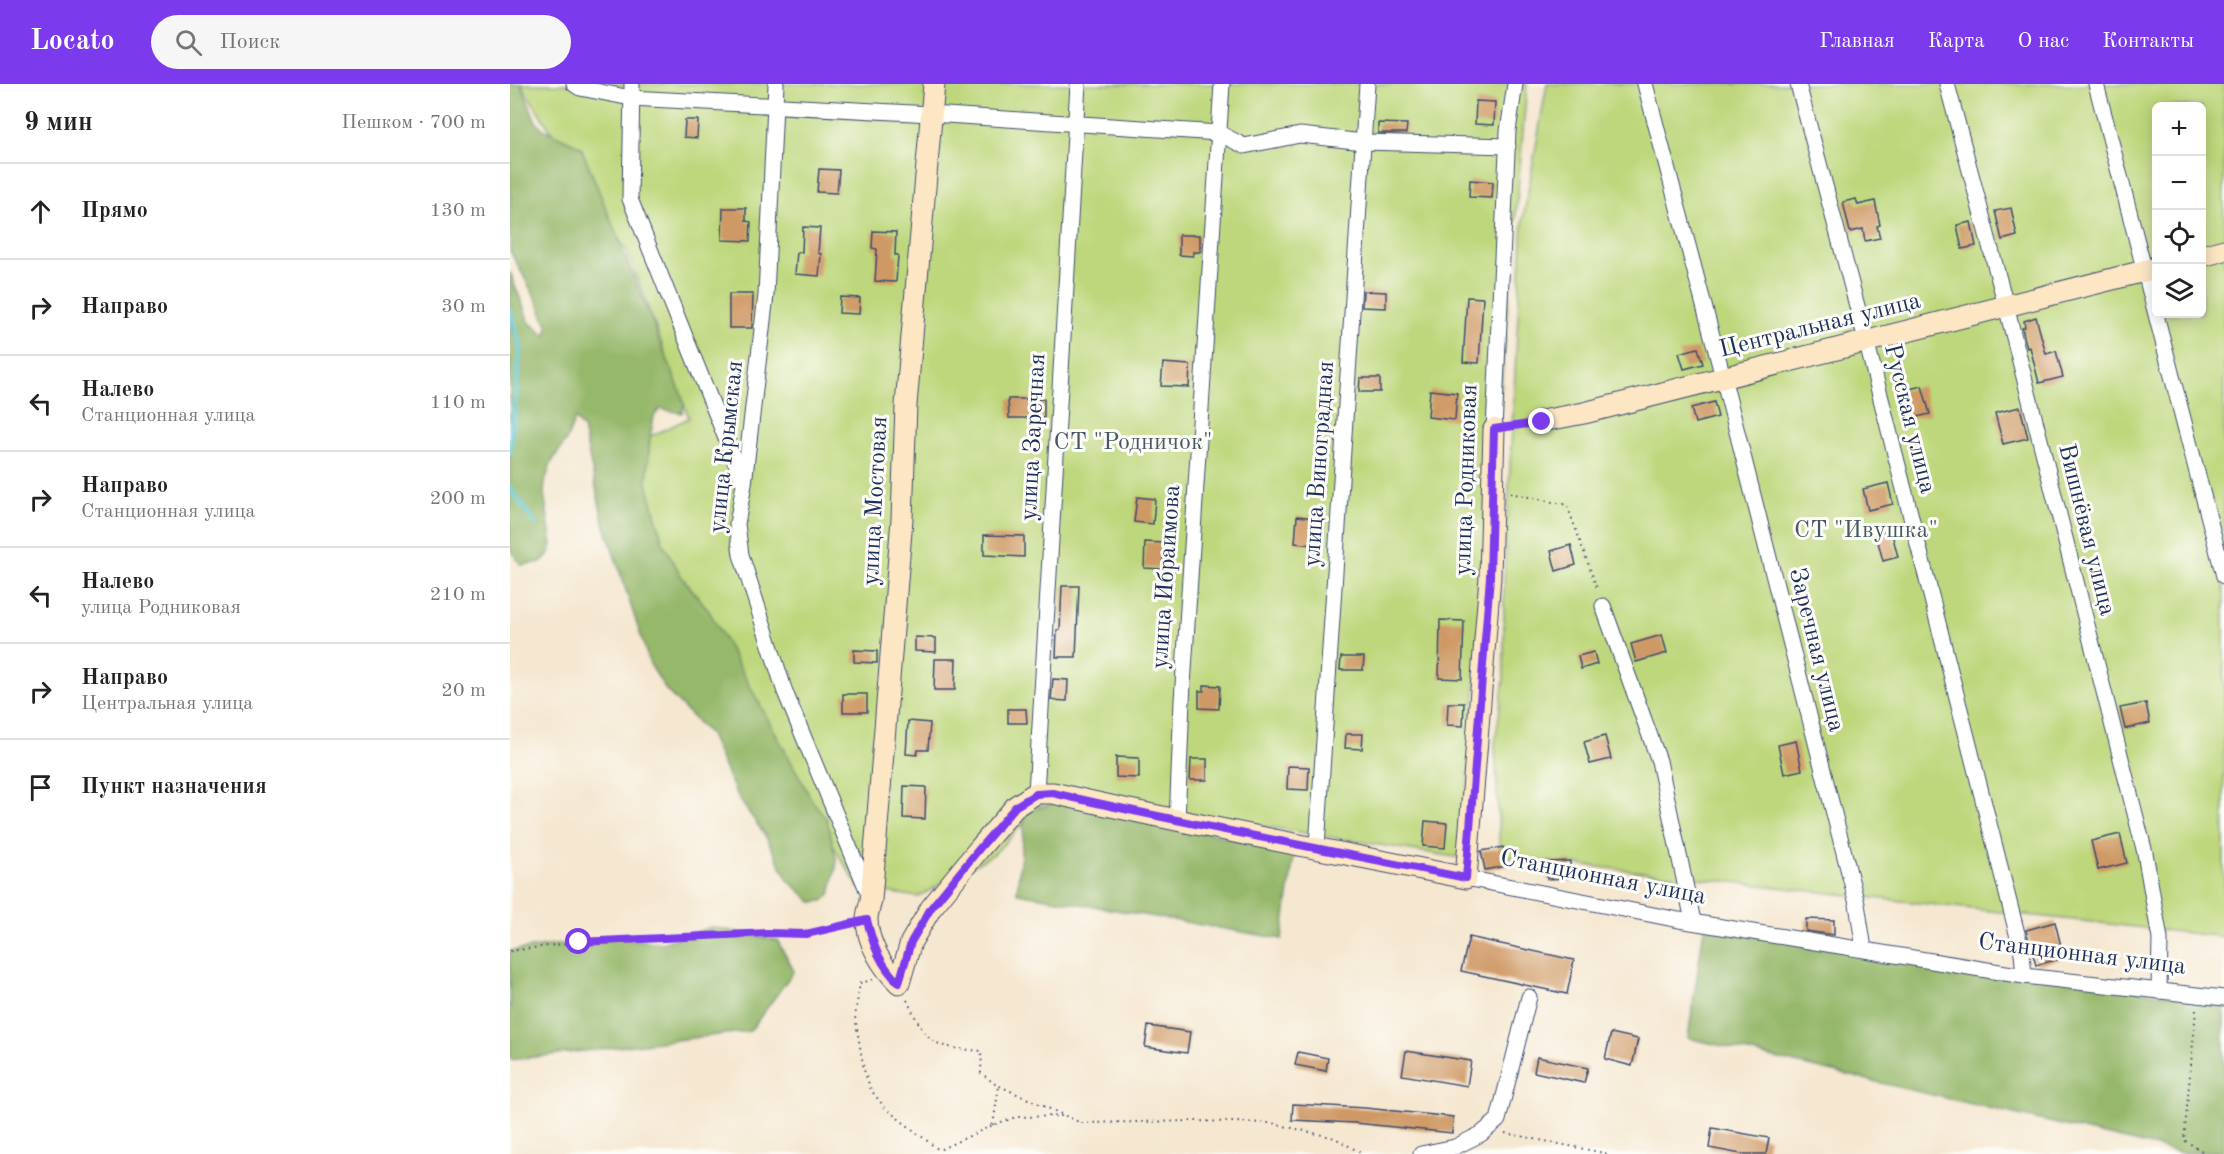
<!DOCTYPE html>
<html lang="ru">
<meta charset="utf-8">
<style>
body{margin:0;font-family:"Old Standard TT",serif;background:#f6f6f6;color:#222}
.controls{position:absolute;right:18px;top:18px;display:grid;overflow:hidden;border-radius:9px;box-shadow:0 3px 15px #0003}
.controls button{width:54px;height:54px;display:grid;place-items:center;padding:0;border:0;border-bottom:2px solid #e0e0e0;background:#fff;color:#222;font:30px sans-serif}
.stop{position:absolute;width:18px;height:18px;margin:-14px;border:4px solid #7c3aed;border-radius:50%;background:#fff}
.stop.end{background:#7c3aed;border-color:#fff;box-shadow:0 2px 6px #0008}
.list{margin:0;padding:0;list-style:none}
h2{display:flex;justify-content:space-between;align-items:center;height:78px;margin:0;padding:0 24px;font-size:26px}
h2 small{font-size:20px;font-weight:400;color:#767676}
.list li{display:grid;grid-template-columns:39px 1fr auto;gap:18px;align-items:center;box-sizing:border-box;height:96px;padding:0 24px;border-top:2px solid #e0e0e0}
.list b{display:block;font-size:22px;white-space:nowrap}
.list p{margin:0;font-size:20px;white-space:nowrap;color:#767676}
.list em{font-size:20px;font-style:normal;color:#767676}
.icon{flex:none;width:33px;height:33px;fill:none;stroke:currentColor;stroke-width:2;stroke-linecap:round;stroke-linejoin:round}
.map{position:relative;flex:none;width:1714px;height:1070px;overflow:hidden}
header{display:flex;align-items:center;gap:36px;box-sizing:border-box;height:84px;padding:0 30px;background:#7c3aed;color:#fff}
header strong{font-size:28px}
nav{display:flex;gap:33px;margin-inline-start:auto;font-size:21px}
.search{width:420px;height:54px;background:#f6f6f6;display:flex;align-items:center;gap:15px;box-sizing:border-box;padding:0 21px;border-radius:33px;color:#767676;font-size:22px}
main{display:flex}
aside{flex:1;background:#fff}
.map>svg:first-child{display:block}
</style>
<header>
<strong>Locato</strong>
<div class="search"><svg class="icon" aria-label="search" viewBox="0 0 24 24"><circle cx="10" cy="10" r="6"/><path d="M15 15l6 6"/></svg>Поиск</div>
<nav><a>Главная</a><a>Карта</a><a>О нас</a><a>Контакты</a></nav>
</header>
<main>
<aside>
<h2>9 мин<small>Пешком · 700 m</small></h2>
<ul class="list">
<li><svg class="icon" aria-label="ahead" viewBox="0 0 24 24"><path d="M12 20V5M6 11l6-6 6 6"/></svg><div><b>Прямо</b></div><em>130 m</em></li>
<li><svg class="icon" aria-label="right" viewBox="0 0 24 24"><path d="M7 20v-9h11M14 6l5 5-5 5"/></svg><div><b>Направо</b></div><em>30 m</em></li>
<li><svg class="icon" aria-label="left" viewBox="0 0 24 24"><path d="M17 20v-9H6M10 6l-5 5 5 5"/></svg><div><b>Налево</b><p>Станционная улица</p></div><em>110 m</em></li>
<li><svg class="icon" aria-label="right" viewBox="0 0 24 24"><path d="M7 20v-9h11M14 6l5 5-5 5"/></svg><div><b>Направо</b><p>Станционная улица</p></div><em>200 m</em></li>
<li><svg class="icon" aria-label="left" viewBox="0 0 24 24"><path d="M17 20v-9H6M10 6l-5 5 5 5"/></svg><div><b>Налево</b><p>улица Родниковая</p></div><em>210 m</em></li>
<li><svg class="icon" aria-label="right" viewBox="0 0 24 24"><path d="M7 20v-9h11M14 6l5 5-5 5"/></svg><div><b>Направо</b><p>Центральная улица</p></div><em>20 m</em></li>
<li><svg class="icon" aria-label="arrive" viewBox="0 0 24 24"><path d="M6 21V4h12l-3 4 3 4H6"/></svg><div><b>Пункт назначения</b></div></li>
</ul>
</aside>
<div class="map">
<svg width="1714" height="1070" viewBox="0 0 1714 1070">
<rect width="100%" height="100%" fill="#fdfcf7"/>
<filter id="ink" filterUnits="userSpaceOnUse"><feTurbulence type="fractalNoise" baseFrequency=".0167" numOctaves="2"/><feDisplacementMap in="SourceGraphic" scale="12" xChannelSelector="R" yChannelSelector="G"/><feConvolveMatrix kernelMatrix="1 2 1 2 8 2 1 2 1" color-interpolation-filters="sRGB"/></filter>
<filter id="wash" filterUnits="userSpaceOnUse"><feTurbulence type="fractalNoise" baseFrequency=".008" numOctaves="4" result="noise"/><feDisplacementMap in="SourceGraphic" scale="24" xChannelSelector="R" yChannelSelector="G"/><feGaussianBlur stdDeviation="1.35" result="paint"/><feColorMatrix in="noise" values="0 0 0 0 0 0 0 0 0 0 0 0 0 0 0 0 0 1.4 0 .05"/><feComposite in="paint" operator="in"/></filter>
<g filter="url(#wash)">
<rect width="100%" height="100%" fill="#f5e7d0"/>
<!-- green -->
<g fill="#bed77b" stroke="#6c836c" stroke-width="1.5" fill-rule="evenodd">
<path d="M11,0h1006l-66,774 -408,-65 -59,61 -76,43 -59,-9 -121,-198 -125,-236 76,-36 -61,-165z"/>
<path d="M1037,0h677v853l-724,-81 -5,-111 9,-67v-96l19,-362zM1646,22h46v208h-46z"/>
</g>
<!-- forest -->
<g fill="#96b86b" stroke="#587464" stroke-width="1.5">
<path d="M0,0h11l15,38 7,7 38,18 100,246 3,11 -2,9 -22,-4 -6,7 -4,21 -3,46 16,60 19,34 27,34 104,191 14,17 10,43 -7,33 -7,6 -11,1 -24,-22 -23,-45 -25,-35 -10,-20 -20,-45 -44,-45 -16,-26 -47,-144 -20,-92 -8,-9 -8,20 -16,24 -6,19 -1,12 8,51 -4,10 -7,7 -20,3 -11,-16v-277l19,50 16,14 3,-9 -12,-28 -26,-48z"/>
<path d="M558,714l226,56 -12,85 -265,-46 8,-80z"/>
<path d="M201,843l66,13 17,31 -44,60 -240,29v-109l104,-14 48,6z"/>
<path d="M1194,844l520,75v149l-42,1 -494,-115z"/>
</g>
<g fill="none" stroke-linecap="round" stroke-linejoin="round">
<!-- stream -->
<g stroke="#5dc8d6" stroke-width="4.5">
<path d="M0,226l10,36 -10,106"/>
<path d="M0,404l25,35"/>
</g>
</g>
<g id="blocks">
<!-- building -->
<g fill="#cf9965">
<path d="M966,17l19,1 -1,23 -19,-1z"/>
<path d="M175,36h13l-1,18 -13,-1z"/>
<path d="M868,39l29,1 -1,9h-28z"/>
<path d="M309,85l20,1 -2,23 -20,-1z"/>
<path d="M960,96l23,2 -1,16 -23,-1z"/>
<path d="M1346,115l2,6 17,-4 5,24 -3,1 3,12 -15,3 -2,-12 -13,3 -7,-30z"/>
<path d="M213,124h23v13l5,1 -1,19 -28,-1z"/>
<path d="M1501,124l6,28 -15,4 -7,-29z"/>
<path d="M1461,138l5,24 -14,3 -5,-24z"/>
<path d="M293,143l17,1 -2,25 3,1 -2,22 -24,-2 2,-22h5z"/>
<path d="M363,147l23,1 -1,23h3l-2,27 -21,-1 2,-32 -5,-1z"/>
<path d="M669,151h21v17h-7v4l-14,-1z"/>
<path d="M853,207l23,1v16l-24,-1z"/>
<path d="M219,210h24l-1,34h-23z"/>
<path d="M330,213l20,1 -1,16 -20,-1z"/>
<path d="M957,213l16,1 -4,65 -16,-1z"/>
<path d="M1526,233l10,37 10,-3 7,26 -24,6 -9,-36 -3,1 -5,-20 3,-1 -1,-6z"/>
<path d="M1188,264l5,16 -19,5 -5,-16z"/>
<path d="M653,279l27,2 -1,22 -28,-1z"/>
<path d="M850,294h20v14h-21z"/>
<path d="M1412,302l8,28 -22,5 -7,-28z"/>
<path d="M920,306l27,3 -2,27 -27,-3z"/>
<path d="M498,315h36v19h-35z"/>
<path d="M1204,318l4,15 -23,6 -4,-15z"/>
<path d="M1510,323l8,31 -25,6 -8,-31z"/>
<path d="M1378,399l5,21 -25,6 -5,-21z"/>
<path d="M627,413l18,2 -2,25 -19,-2z"/>
<path d="M787,432l28,3 -2,27 -28,-3z"/>
<path d="M1381,446l7,27 -15,4 -7,-27z"/>
<path d="M474,451l40,1v21l-40,-2z"/>
<path d="M635,458l19,1 -1,26 -19,-1z"/>
<path d="M1061,461l5,20 -20,6 -5,-20z"/>
<path d="M552,502h17l-3,71h-20l1,-27h3z"/>
<path d="M930,536l24,1 -2,58 -23,-1z"/>
<path d="M1152,551l5,18 -31,9 -5,-18z"/>
<path d="M405,553l21,1v14l-21,-1z"/>
<path d="M344,566l23,1v12l-23,-1z"/>
<path d="M1084,568l3,12 -16,5 -3,-13z"/>
<path d="M831,573h23l-1,13h-23z"/>
<path d="M425,575h21l-1,31h-21z"/>
<path d="M543,595l15,1 -1,21 -16,-1z"/>
<path d="M694,601l16,1 -1,23 -20,-1v-17h5z"/>
<rect x="333" y="610" width="24" height="18"/>
<path d="M938,619h16l-1,23 -16,-1z"/>
<path d="M1636,619l4,20 -25,6 -5,-21z"/>
<path d="M498,625h18l1,14h-19z"/>
<path d="M398,637l22,2 -2,27h-10l-1,5 -11,-1z"/>
<path d="M836,650h17l-1,15 -17,-1z"/>
<path d="M1095,652l6,23 -21,5 -6,-22z"/>
<path d="M1286,657l6,29 -18,4 -6,-29z"/>
<path d="M606,673l23,1v20l-23,-1z"/>
<path d="M681,675h16v21h-17z"/>
<path d="M778,682l21,1 -1,23 -21,-1z"/>
<path d="M394,702l22,1 -1,32 -22,-1z"/>
<path d="M915,737l22,2 -2,25 -22,-2z"/>
<path d="M1610,750l7,29 -29,7 -7,-29z"/>
<path d="M993,763l4,19 -22,4 -4,-19z"/>
<path d="M1060,777v17l-23,1v-17z"/>
<path d="M1296,835l28,1v15l-28,-4z"/>
<path d="M1545,838l9,36 -28,7 -10,-35z"/>
<path d="M959,853l105,23 -7,34 -106,-23z"/>
<path d="M638,942l42,6 -3,21 -42,-6z"/>
<path d="M1101,949l27,6 -6,27 -27,-7z"/>
<path d="M896,967l65,10 -4,25 -65,-11z"/>
<path d="M788,968l30,6 -2,13 -31,-6z"/>
<path d="M1027,973l51,11 -4,15 -50,-11z"/>
<path d="M783,1020l72,4 88,9 -1,16 -97,-10 -63,-3z"/>
<path d="M1202,1044l57,10 -3,16h-25l-32,-6z"/>
</g>
</g>
</g>
<g filter="url(#ink)">
<use href="#blocks" fill-opacity="0" stroke="#3c4b6f" stroke-width="1.5"/>
<g fill="none" stroke-linecap="round" stroke-linejoin="round">
<defs>
<g id="street">
<path d="M64,0l6,4 51,10 300,16 288,19 25,13 56,-11 64,7 144,4"/>
<path d="M122,0l-2,115 113,282"/>
<path d="M266,0l-10,211 -22,189 -7,40 4,31 44,137 85,205"/>
<path d="M1135,0l78,293 134,527 7,45"/>
<path d="M1288,0l68,256 156,613 2,23"/>
<path d="M1437,0l59,222 139,547 15,86 -1,52"/>
<path d="M1586,0l128,492"/>
<path d="M984,345l14,-298 7,-47"/>
<path d="M1093,522l56,155 34,160"/>
<path d="M526,709l42,-709"/>
<path d="M667,738l5,-121 40,-617"/>
<path d="M807,763l50,-763"/>
<path d="M956,794l213,42 345,56 200,22"/>
<path d="M911,1070l34,-7 26,-13 17,-14 31,-123"/>
</g>
<g id="secondary">
<path d="M424,0l-28,321 -4,114 -31,381c-1,6 -4,13 -4,19 0,24 16,49 32,64l12,-41 20,-34 48,-59 37,-43 20,-13h17c137,32 275,57 413,85l24,-301 4,-148"/>
<path d="M1692,172l22,-6"/>
<path d="M1032,337l42,-8 572,-145"/>
</g>
</defs>
<!-- street casing -->
<use href="#street" stroke="#3c4b6f" stroke-width="17"/>
<!-- secondary casing -->
<use href="#secondary" stroke="#3c4b6f" stroke-width="23"/>
<!-- path -->
<g stroke="#3c4b6f" stroke-width="2" stroke-dasharray="1.5 4.5" stroke-linecap="butt">
<path d="M1000,343l15,-3"/>
<path d="M1000,409l57,12 31,86"/>
<path d="M0,867l68,-9 79,-5 111,-4 38,1 44,-10"/>
<path d="M363,896l-13,3 -5,34 9,53 7,20 15,19 53,41 54,-25 23,-8 50,-1"/>
<path d="M397,916c21,45 25,47 75,51l-1,22 14,11 86,39 115,-2 75,2 64,15 28,16"/>
<path d="M1686,926l-12,130 23,14"/>
<path d="M483,1041l6,-39"/>
<path d="M995,1049l104,21"/>
</g>
<!-- street -->
<use href="#street" stroke="#fff" stroke-width="15"/>
<!-- secondary -->
<use href="#secondary" stroke="#fce6c4" stroke-width="21"/>
</g>
</g>
<g fill="none" stroke-linecap="round" stroke-linejoin="round" filter="url(#ink)">
<!-- route -->
<path stroke="#7c3aed" stroke-width="8" d="M69,858l189,-9 38,1 61,-14c6,25 13,45 32,63l12,-41 20,-34 48,-59 37,-43 20,-12 17,-1c137,32 275,57 413,85l24,-301 4,-148 48,-7"/>
</g>
<g text-anchor="middle" dominant-baseline="central" stroke-width="6" stroke-linejoin="round" paint-order="stroke">
<!-- street labels -->
<g font-size="24" fill="#1b2f5e" stroke="#fdfcf7">
<text transform="translate(1310 242) rotate(-14)">Центральная улица</text>
<text transform="translate(1399 335) rotate(76)">Русская улица</text>
<text transform="translate(524 353) rotate(-87)">улица Заречная</text>
<text transform="translate(217 363) rotate(-84)">улица Крымская</text>
<text transform="translate(810 380) rotate(-86)">улица Виноградная</text>
<text transform="translate(957 396) rotate(-88)">улица Родниковая</text>
<text transform="translate(366 417) rotate(-87)">улица Мостовая</text>
<text transform="translate(1576 446) rotate(76)">Вишнёвая улица</text>
<text transform="translate(657 493) rotate(-86)">улица Ибраимова</text>
<text transform="translate(1306 566) rotate(76)">Заречная улица</text>
<text transform="translate(1093 794) rotate(11)">Станционная улица</text>
<text transform="translate(1572 871) rotate(7)">Станционная улица</text>
</g>
<!-- park labels -->
<g font-size="24" fill="#445965" stroke="#fdfcf7">
<text x="623" y="359">СТ "Родничок"</text>
<text x="1356" y="447">СТ "Ивушка"</text>
</g>
</g>
</svg>
<div class="controls">
<button>+</button>
<button>−</button>
<button><svg class="icon" aria-label="locate" viewBox="0 0 24 24"><circle cx="12" cy="12" r="6"/><path d="M12 2v4M12 18v4M2 12h4M18 12h4"/></svg></button>
<button><svg class="icon" aria-label="layers" viewBox="0 0 24 24"><path d="M12 4l9 5-9 5-9-5zM3 14l9 5 9-5"/></svg></button>
</div>
<div class="stop" style="left:69px;top:858px"></div>
<div class="stop end" style="left:1032px;top:338px"></div>
</div>
</main>
